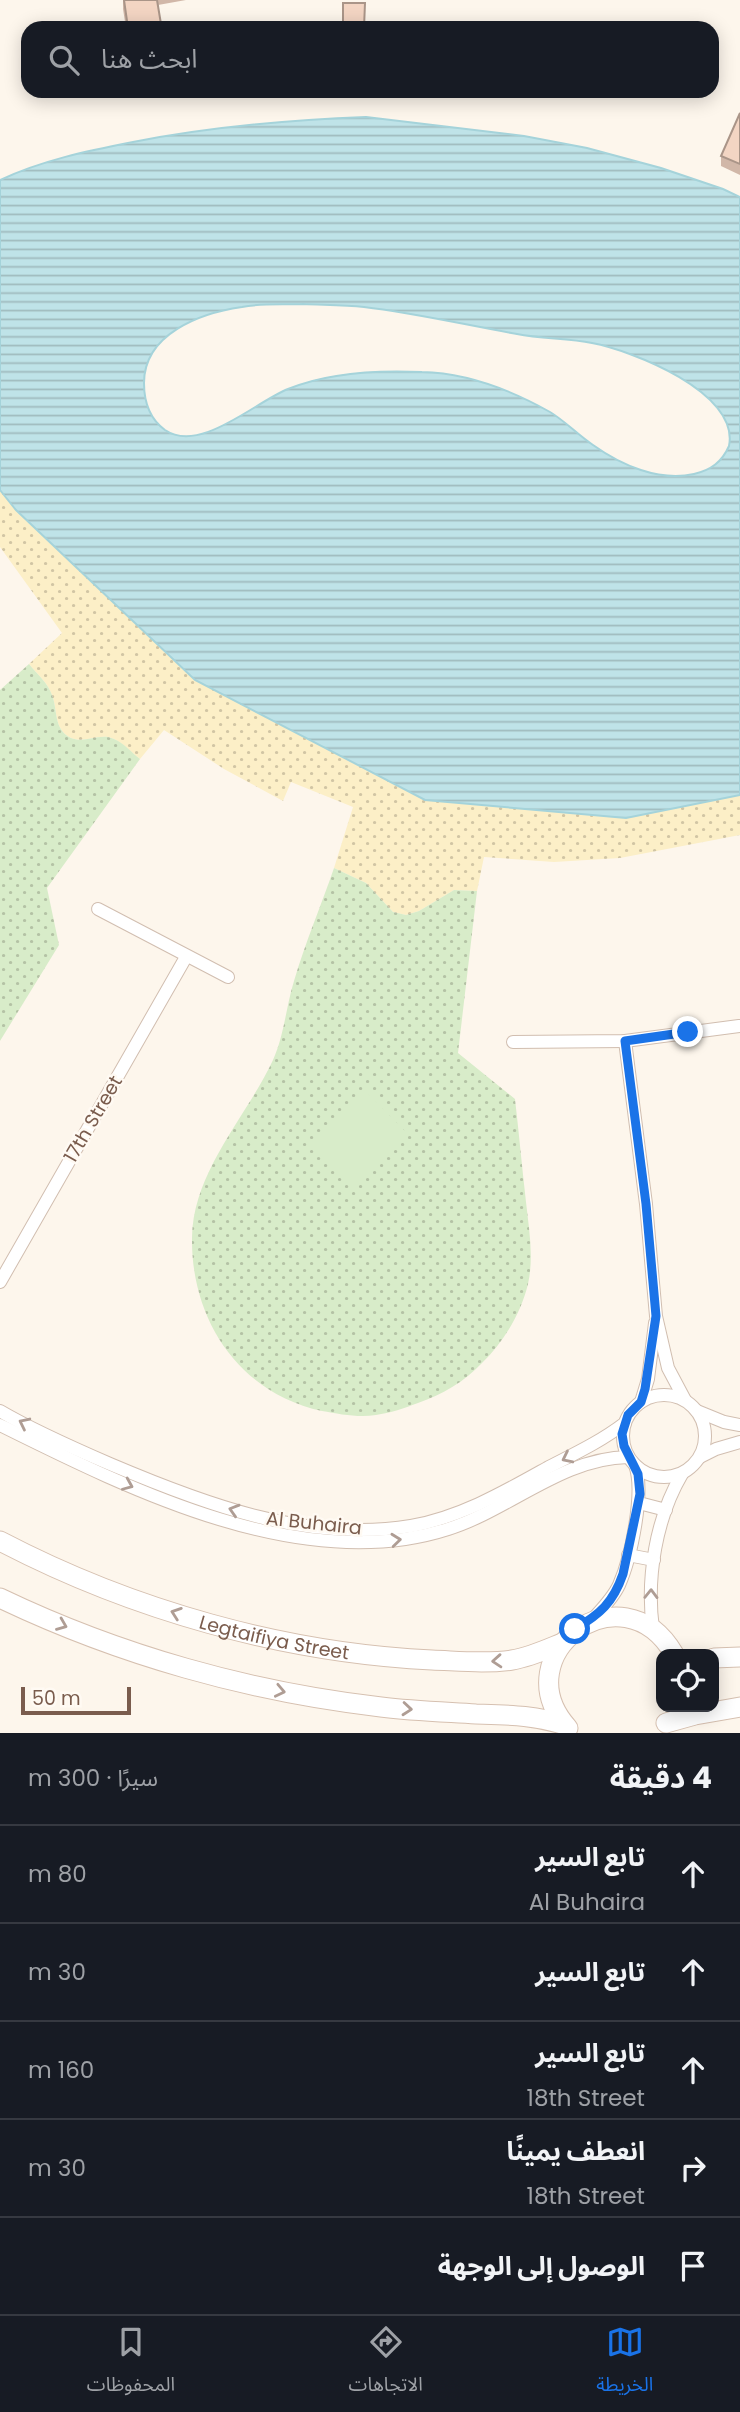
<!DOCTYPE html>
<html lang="ar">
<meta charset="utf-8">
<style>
body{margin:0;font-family:Poppins,"Noto Sans Arabic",sans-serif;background:#242831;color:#f1f3f6;direction:rtl}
.controls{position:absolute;right:21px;bottom:21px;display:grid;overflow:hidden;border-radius:14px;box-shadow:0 4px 18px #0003}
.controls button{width:63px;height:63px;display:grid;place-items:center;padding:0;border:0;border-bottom:2px solid #363941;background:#171b24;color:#f1f3f6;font:35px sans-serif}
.scale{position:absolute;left:21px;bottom:18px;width:110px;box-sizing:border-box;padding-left:7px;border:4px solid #7a5c4d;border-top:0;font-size:19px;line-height:24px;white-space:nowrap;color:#7a5c4d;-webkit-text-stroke:5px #fffaf3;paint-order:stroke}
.stop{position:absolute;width:21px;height:21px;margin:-16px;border:5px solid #1a73e8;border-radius:50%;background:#fff}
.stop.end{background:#1a73e8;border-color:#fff;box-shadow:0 2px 7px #0008}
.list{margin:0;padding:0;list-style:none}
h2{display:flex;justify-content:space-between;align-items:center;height:91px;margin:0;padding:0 28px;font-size:30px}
h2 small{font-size:23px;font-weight:400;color:#9ea1a6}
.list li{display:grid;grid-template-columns:46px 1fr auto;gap:21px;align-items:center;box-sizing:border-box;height:98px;padding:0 28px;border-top:2px solid #363941}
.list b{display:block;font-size:26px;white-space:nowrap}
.list p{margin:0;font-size:23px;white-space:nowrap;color:#9ea1a6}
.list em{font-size:23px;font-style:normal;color:#9ea1a6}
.icon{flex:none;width:38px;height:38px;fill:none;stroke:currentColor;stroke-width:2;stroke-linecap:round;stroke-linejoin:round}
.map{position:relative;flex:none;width:740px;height:1733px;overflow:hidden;direction:ltr}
.search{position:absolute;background:#171b24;box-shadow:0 4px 18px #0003;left:21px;right:21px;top:21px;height:77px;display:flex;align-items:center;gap:18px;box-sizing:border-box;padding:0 24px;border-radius:21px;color:#9ea1a6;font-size:26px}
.sheet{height:581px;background:#171b24}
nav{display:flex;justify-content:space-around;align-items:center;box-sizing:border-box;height:98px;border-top:2px solid #363941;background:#171b24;font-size:19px;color:#9ea1a6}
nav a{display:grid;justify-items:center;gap:4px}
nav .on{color:#1a73e8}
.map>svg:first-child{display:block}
</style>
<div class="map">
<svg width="740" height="1733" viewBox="0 0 740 1733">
<defs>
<pattern id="sand-dots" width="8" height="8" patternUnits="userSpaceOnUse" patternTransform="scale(1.75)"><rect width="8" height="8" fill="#fcefc7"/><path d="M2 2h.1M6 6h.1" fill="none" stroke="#d1c5a4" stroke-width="1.8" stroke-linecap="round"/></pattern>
<pattern id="park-dots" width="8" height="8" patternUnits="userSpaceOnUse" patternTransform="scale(1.75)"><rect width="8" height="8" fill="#d8ecc9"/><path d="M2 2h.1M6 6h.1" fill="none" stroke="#b4c2a5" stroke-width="1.8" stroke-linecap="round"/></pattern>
<pattern id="water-rules" width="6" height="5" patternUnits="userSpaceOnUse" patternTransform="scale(1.75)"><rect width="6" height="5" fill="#bfe3e8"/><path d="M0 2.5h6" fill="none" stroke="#a0bbbe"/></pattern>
</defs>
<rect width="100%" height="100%" fill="#fdf6ec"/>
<!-- sand -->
<path fill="url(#sand-dots)" d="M0,490l16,20 179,170 230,120 201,18 114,-23v40l-120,23 -66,4 -70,-5 -7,34 -23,-1 -35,21 -13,4 -13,-3 -27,-29 -32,-15 19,-61 -62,-25 -8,19 -59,-32 -60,-39 -24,29c-8,-6 -17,-16 -26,-20 -14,-7 -29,5 -43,-1 -18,-9 -13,-28 -19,-43 -4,-12 -15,-21 -23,-31l33,-31 -62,-86z"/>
<!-- park -->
<g fill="url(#park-dots)">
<path d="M29,664c8,10 19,19 23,31 6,15 1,34 19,43 14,6 29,-6 43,1 10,4 18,14 26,20l-93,129 12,57 -59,96v-351z"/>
<path d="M334,868l32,15 27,29 13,3 13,-4 35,-21 23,1 -19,162 57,46c4,34 7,69 11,103 3,27 8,55 2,82 -7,29 -24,58 -46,79 -18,19 -39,31 -64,40 -13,5 -28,10 -42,12 -17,3 -37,-1 -54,-4 -83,-18 -131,-91 -130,-173 1,-67 54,-120 81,-178 11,-24 13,-53 21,-79 11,-38 27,-75 40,-113z"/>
</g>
<!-- pitch -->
<path fill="#d8ecc9" d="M364,1089l42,43 -56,55 -42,-43z"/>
<!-- water -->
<path fill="url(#water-rules)" stroke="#a5d3da" stroke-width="2" fill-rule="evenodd" d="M366,117l158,19 63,12 74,20 62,21 17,8v598l-114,23 -201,-18 -230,-120 -179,-170 -16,-20v-310c43,-20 87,-29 133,-38 77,-15 154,-22 233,-25zM303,304c20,1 41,1 61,3 51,6 102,18 153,27 25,5 50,4 75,9 38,7 148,49 137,103 -7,16 -18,24 -35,28 -35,8 -73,-9 -101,-29 -15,-10 -28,-24 -43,-33 -39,-22 -83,-39 -128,-40 -44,-2 -93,0 -134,17 -33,13 -88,65 -123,41 -15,-11 -21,-28 -21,-47 0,-49 56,-70 98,-76 19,-4 41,-2 61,-3z"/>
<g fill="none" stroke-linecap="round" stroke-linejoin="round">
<defs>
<g id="street">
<path d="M98,909l130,68"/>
<path d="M625,1041l21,163 10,112 12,52 17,32"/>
<path d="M513,1042l112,-1 114,-15"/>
<path d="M0,1282l186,-325"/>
<circle cx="664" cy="1436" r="41"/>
<path d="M641,1402l7,-23 7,-56"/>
<path d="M0,1411c34,20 73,37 110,53 94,40 197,79 301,62 50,-9 93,-34 136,-58 27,-14 53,-26 78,-45"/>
<path d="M697,1411l27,11 16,3"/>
<path d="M0,1425c129,64 302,151 448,104 61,-19 114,-71 180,-72"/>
<path d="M700,1457l16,-8 24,-7"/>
<path d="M639,1503l27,7"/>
<path d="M628,1555l26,5"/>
<path d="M592,1620c10,-11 21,-22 27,-35 12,-27 26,-93 16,-120"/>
<path d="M653,1629c-7,-51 3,-111 29,-155"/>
</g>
<g id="secondary">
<path id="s1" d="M0,1541c132,69 284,112 432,119 27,1 54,4 80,0 18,-3 33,-10 50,-17"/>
<path d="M0,1598c119,57 250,94 381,109 32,4 64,5 95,7 32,1 59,1 89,11"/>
<path d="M714,1658l26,-1"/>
<path d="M666,1723l29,-8 45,-8"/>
<path d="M568,1728c-66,-73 54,-163 106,-74"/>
</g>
</defs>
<!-- street casing -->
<use href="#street" stroke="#d1beb0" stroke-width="14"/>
<!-- secondary casing -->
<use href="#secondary" stroke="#d6c0b0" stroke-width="21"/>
<!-- street -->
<use href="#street" stroke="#fff" stroke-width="12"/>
<!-- secondary -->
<use href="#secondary" stroke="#fff" stroke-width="19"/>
</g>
<!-- wall -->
<g fill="#d1b7a8">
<path d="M123,0h63l-28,5 3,23h-35l-3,-19z"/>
<path d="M740,113v62l-19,-9v-10z"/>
</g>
<!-- building -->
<g fill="#f3d5c3" stroke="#aa9588" stroke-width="2">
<path d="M124,0h33l4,24 -33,4z"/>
<path d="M343,3h22l-1,25h-21z"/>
<path d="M740,113v51l-19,-8z"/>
</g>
<!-- one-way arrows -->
<defs><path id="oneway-chevron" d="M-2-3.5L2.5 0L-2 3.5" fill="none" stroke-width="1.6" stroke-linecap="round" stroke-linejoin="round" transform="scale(1.75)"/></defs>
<g stroke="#af9d94">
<use href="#oneway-chevron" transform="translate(24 1423) rotate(-154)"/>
<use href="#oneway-chevron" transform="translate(567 1458) rotate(154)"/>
<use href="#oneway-chevron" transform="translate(128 1485) rotate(23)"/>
<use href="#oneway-chevron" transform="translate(234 1510) rotate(-163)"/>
<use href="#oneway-chevron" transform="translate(396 1540) rotate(-6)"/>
<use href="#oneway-chevron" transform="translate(651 1594) rotate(-89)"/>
<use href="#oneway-chevron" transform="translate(176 1613) rotate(-161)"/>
<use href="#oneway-chevron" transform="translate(62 1625) rotate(22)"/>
<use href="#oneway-chevron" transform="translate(497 1661) rotate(176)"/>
<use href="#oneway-chevron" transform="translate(280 1691) rotate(12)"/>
<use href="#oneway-chevron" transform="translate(407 1709) rotate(5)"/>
</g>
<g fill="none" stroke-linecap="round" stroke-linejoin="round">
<!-- route -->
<path stroke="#1a73e8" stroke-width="9" d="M575,1629c25,-15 38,-26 48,-55l17,-80 -2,-20 -14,-28 -2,-12 6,-19 13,-13 4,-13 11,-73 -10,-112 -21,-163 63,-9"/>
</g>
<g text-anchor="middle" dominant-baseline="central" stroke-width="5" stroke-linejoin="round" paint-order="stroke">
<!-- street labels -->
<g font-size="19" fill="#7a5c4d" stroke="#fffaf3">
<text transform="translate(93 1119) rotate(-60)">17th Street</text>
<text transform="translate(314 1523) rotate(6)">Al Buhaira</text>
<text stroke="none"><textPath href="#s1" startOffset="292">Legtaifiya Street</textPath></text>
</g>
</g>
</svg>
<div class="controls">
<button><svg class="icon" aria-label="locate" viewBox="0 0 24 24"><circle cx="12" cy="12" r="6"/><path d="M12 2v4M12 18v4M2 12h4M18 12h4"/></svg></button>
</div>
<div class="scale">50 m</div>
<div class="stop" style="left:575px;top:1629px"></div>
<div class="stop end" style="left:688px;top:1032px"></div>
<div class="search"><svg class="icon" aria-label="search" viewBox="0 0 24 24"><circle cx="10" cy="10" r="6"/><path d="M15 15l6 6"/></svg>ابحث هنا</div>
</div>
<section class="sheet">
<h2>4 دقيقة<small>سيرًا · 300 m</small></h2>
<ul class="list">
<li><svg class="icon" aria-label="ahead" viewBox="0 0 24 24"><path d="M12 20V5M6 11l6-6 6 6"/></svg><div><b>تابع السير</b><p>Al Buhaira</p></div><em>80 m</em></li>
<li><svg class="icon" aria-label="ahead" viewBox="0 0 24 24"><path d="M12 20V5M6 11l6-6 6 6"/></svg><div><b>تابع السير</b></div><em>30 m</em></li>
<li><svg class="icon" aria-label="ahead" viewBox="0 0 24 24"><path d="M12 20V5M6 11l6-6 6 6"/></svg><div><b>تابع السير</b><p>18th Street</p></div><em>160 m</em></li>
<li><svg class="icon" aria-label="right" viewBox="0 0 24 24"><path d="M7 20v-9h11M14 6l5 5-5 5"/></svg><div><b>انعطف يمينًا</b><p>18th Street</p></div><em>30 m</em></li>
<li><svg class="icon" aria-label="arrive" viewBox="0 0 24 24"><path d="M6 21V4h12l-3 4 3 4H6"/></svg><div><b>الوصول إلى الوجهة</b></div></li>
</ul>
</section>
<nav>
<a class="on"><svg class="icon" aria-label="map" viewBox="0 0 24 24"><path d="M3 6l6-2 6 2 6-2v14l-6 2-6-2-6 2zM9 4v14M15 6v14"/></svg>الخريطة</a>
<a><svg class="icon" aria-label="directions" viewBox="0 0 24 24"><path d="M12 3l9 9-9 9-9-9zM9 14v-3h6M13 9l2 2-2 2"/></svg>الاتجاهات</a>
<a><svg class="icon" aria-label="saved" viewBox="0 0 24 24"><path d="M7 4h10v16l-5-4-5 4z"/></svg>المحفوظات</a>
</nav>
